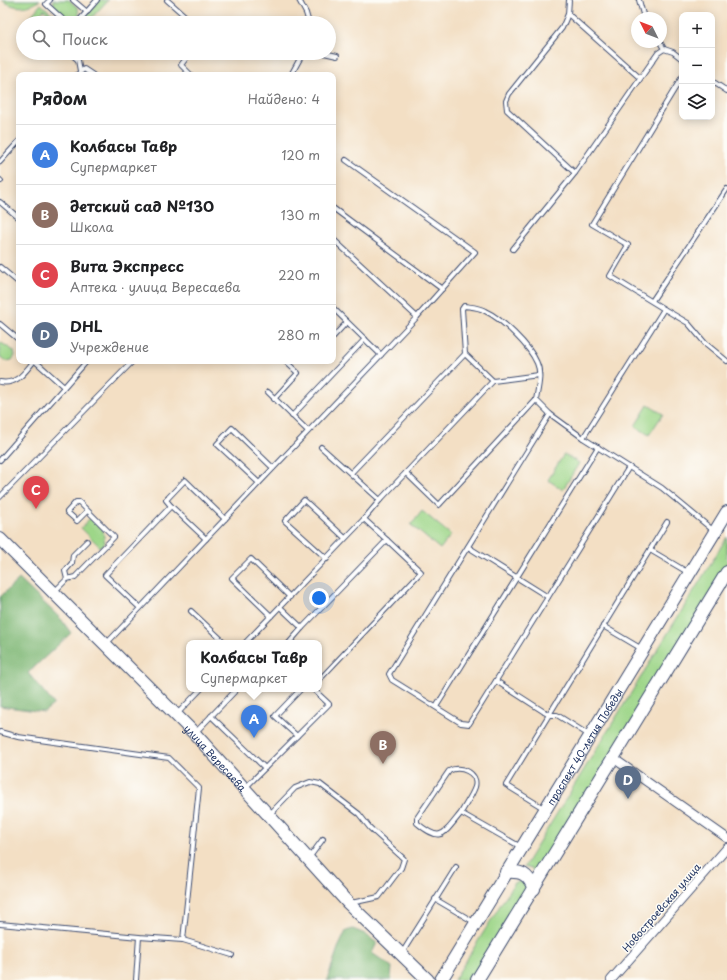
<!DOCTYPE html>
<html lang="ru">
<meta charset="utf-8">
<style>
body{margin:0;font-family:"Playpen Sans",sans-serif;background:#f2f2f2;color:#202124}
.controls{position:absolute;right:12px;top:12px;display:grid;overflow:hidden;border-radius:8px;box-shadow:0 2px 10px #0003}
.controls button{width:36px;height:36px;display:grid;place-items:center;padding:0;border:0;border-bottom:1px solid #e0e0e0;background:#fff;color:#202124;font:20px sans-serif}
.compass{position:absolute;left:631px;top:12px;width:36px;height:36px;border-radius:50%;background:#fff;box-shadow:0 2px 10px #0003;rotate:312deg}
.you{position:absolute;left:319px;top:598px;width:14px;height:14px;margin:-10px;border:3px solid #fff;border-radius:50%;background:#1a73e8;box-shadow:0 0 0 6px #1a73e833}
.badge{display:grid;place-items:center;width:26px;height:26px;border-radius:50%;background:#b5179e;color:#fff;font-size:13px;font-weight:700}
.pin{position:absolute;translate:-50% -33px;filter:drop-shadow(0 1px 2px #0008)}
.pin::after{content:'';position:absolute;top:21px;width:14px;height:12px;background:inherit;clip-path:polygon(0 0,100% 0,50% 100%)}
.popup{position:absolute;left:186px;top:640px;width:136px;height:52px;box-sizing:border-box;display:grid;place-content:center;border-radius:8px;background:#fff;filter:drop-shadow(0 1px 3px #0005);font-size:13px;white-space:nowrap;color:#757577}
.popup b{font-size:15px;color:#202124}
.popup::after{content:'';position:absolute;left:50%;top:100%;margin-left:-8px;border:8px solid transparent;border-top-color:#fff}
.list{margin:0;padding:0;list-style:none}
h2{display:flex;justify-content:space-between;align-items:center;height:52px;margin:0;padding:0 16px;font-size:17px}
h2 small{font-size:13px;font-weight:400;color:#757577}
.list li{display:grid;grid-template-columns:26px 1fr auto;gap:12px;align-items:center;box-sizing:border-box;height:60px;padding:0 16px;border-top:1px solid #e0e0e0}
.list b{display:block;font-size:15px;white-space:nowrap}
.list p{margin:0;font-size:13px;white-space:nowrap;color:#757577}
.list em{font-size:13px;font-style:normal;color:#757577}
.icon{flex:none;width:22px;height:22px;fill:none;stroke:currentColor;stroke-width:2;stroke-linecap:round;stroke-linejoin:round}
.map{position:relative;flex:none;width:727px;height:980px;overflow:hidden}
.search{position:absolute;background:#fff;box-shadow:0 2px 10px #0003;left:16px;top:16px;width:320px;height:44px;display:flex;align-items:center;gap:10px;box-sizing:border-box;padding:0 14px;border-radius:22px;color:#757577;font-size:15px}
.panel{position:absolute;background:#fff;box-shadow:0 2px 10px #0003;left:16px;top:72px;width:320px;height:292px;border-radius:8px}
.map>svg:first-child{display:block}
</style>
<div class="map">
<svg width="727" height="980" viewBox="0 0 727 980">
<rect width="100%" height="100%" fill="#fdfcf7"/>
<filter id="ink" filterUnits="userSpaceOnUse"><feTurbulence type="fractalNoise" baseFrequency=".025" numOctaves="2"/><feDisplacementMap in="SourceGraphic" scale="8" xChannelSelector="R" yChannelSelector="G"/><feConvolveMatrix kernelMatrix="1 2 1 2 8 2 1 2 1" color-interpolation-filters="sRGB"/></filter>
<filter id="wash" filterUnits="userSpaceOnUse"><feTurbulence type="fractalNoise" baseFrequency=".012" numOctaves="4" result="noise"/><feDisplacementMap in="SourceGraphic" scale="16" xChannelSelector="R" yChannelSelector="G"/><feGaussianBlur stdDeviation="0.9" result="paint"/><feColorMatrix in="noise" values="0 0 0 0 0 0 0 0 0 0 0 0 0 0 0 0 0 1.4 0 .05"/><feComposite in="paint" operator="in"/></filter>
<g filter="url(#wash)">
<rect width="100%" height="100%" fill="#f3dfc4"/>
<!-- green -->
<g fill="#9dd688" stroke="#5c8273">
<path d="M2,0h38c-12,9 -26,9 -38,0z"/>
<path d="M53,0h16l9,8 1,8 -4,4h-7l-13,-12z"/>
<path d="M100,0h8l-21,23h-7z"/>
<path d="M41,4l16,14 -2,2 -11,-10 -12,13h-7z"/>
<path d="M0,342l14,9 1,5 -3,4 -5,1 -7,-4z"/>
<path d="M648,405l15,9 -14,21 -14,-9z"/>
<path d="M564,454l15,9 -16,27 -15,-10z"/>
<path d="M422,511l29,24 -11,14 -29,-24z"/>
<path d="M90,518l13,12 2,13 -5,4 -19,-19z"/>
<path d="M727,537v30l-189,308 -7,-6 -7,-2z"/>
<path d="M521,881l6,5 -2,9 -53,85h-18l60,-97z"/>
</g>
<!-- forest -->
<g fill="#7eb774" stroke="#4c7369">
<path d="M19,579l42,40 10,14 -43,40 26,31 -10,8 -44,-6v-109z"/>
<path d="M353,929l12,5 12,9 -5,10 20,14 -1,13h-64l11,-32 8,-17z"/>
</g>
</g>
<g filter="url(#ink)">
<g fill="none" stroke-linecap="round" stroke-linejoin="round">
<defs>
<g id="lane">
<path d="M50,0l-4,4 21,19"/>
<path d="M73,0l14,12"/>
<path d="M167,0l26,23"/>
<path d="M299,0l7,13 3,10"/>
<path d="M569,0l-1,14 -6,14 -53,66 -3,7 1,9 68,63"/>
<path d="M639,0l5,18"/>
<path d="M568,14l72,64"/>
<path d="M77,23l20,-23"/>
<path d="M660,42l4,7"/>
<path d="M70,53l8,7 2,11"/>
<path d="M190,53l-9,12 10,10"/>
<path d="M324,53l13,3"/>
<path d="M77,75l7,-6 9,6"/>
<path d="M291,75l12,-22"/>
<path d="M712,81l15,10"/>
<path d="M0,162l19,-21"/>
<path d="M0,180l1,1"/>
<path d="M0,202l19,16"/>
<path d="M333,208l109,81"/>
<path d="M333,239l84,78"/>
<path d="M513,249l62,-76 83,-120 6,-4 9,3 9,7"/>
<path d="M0,267l19,16"/>
<path d="M652,301l75,-112"/>
<path d="M333,308l48,47"/>
<path d="M664,309l24,14 17,20 22,18"/>
<path d="M0,324l19,16"/>
<path d="M333,337l14,-15"/>
<path d="M35,361l29,26"/>
<path d="M493,381l-28,-27 -3,-45 2,-3c6,1 15,1 21,5 16,7 45,35 52,52 5,11 1,25 -1,37"/>
<path d="M0,382c17,3 24,-9 34,-21"/>
<path d="M268,392l40,39"/>
<path d="M274,399l24,-26 -13,-12"/>
<path d="M550,414l-161,260 3,6 69,43 8,1 160,-257"/>
<path d="M292,416l73,-77"/>
<path d="M583,438l81,-129 -54,-33 18,-31 -36,-21 90,-147"/>
<path d="M321,447l59,53 113,-119 46,-6"/>
<path d="M0,460l87,-99"/>
<path d="M351,473l114,-119"/>
<path d="M406,473l33,32 97,-105 14,14 33,24 79,50 52,43"/>
<path d="M259,483l-42,-39 15,-16 41,40"/>
<path d="M0,497l133,-136"/>
<path d="M171,506l-5,-6 19,-20 40,39"/>
<path d="M468,547l80,50"/>
<path d="M650,550l39,23"/>
<path d="M327,559l-42,-38 19,-21 41,38"/>
<path d="M67,579l8,-2 39,-40 -35,-35h-3l-9,10 10,9 10,-10"/>
<path d="M54,592l13,-13 -2,-8 7,-8 1,-8 14,-14"/>
<path d="M280,607l22,21 85,-88 -23,-21"/>
<path d="M140,608l-35,-33 66,-69 35,33"/>
<path d="M191,611l34,32"/>
<path d="M271,616l-39,-38 19,-19 39,38"/>
<path d="M603,626l39,23"/>
<path d="M245,643l119,-124 16,-19"/>
<path d="M289,643l13,-15"/>
<path d="M106,644l311,-327 58,-65 -129,-92"/>
<path d="M319,676l2,2 100,-106 -34,-32"/>
<path d="M496,681l53,34h8l32,20"/>
<path d="M436,707l162,-260"/>
<path d="M178,713l23,-24"/>
<path d="M211,716l54,52"/>
<path d="M0,732l18,5 151,21 30,30 -16,152"/>
<path d="M196,732l41,-43"/>
<path d="M297,736l-22,-20 26,-27"/>
<path d="M245,788l84,-84 -16,-15"/>
<path d="M545,809l-39,-24 161,-263"/>
<path d="M461,813c-18,22 -20,30 -44,10v-5l32,-47c10,-6 30,1 26,16 -3,9 -10,18 -14,26l60,34"/>
<path d="M269,815l26,-27 15,-6 10,2 39,30 11,14 34,31 -3,9 -22,29 -28,6"/>
<path d="M309,858l14,-19"/>
<path d="M435,899l39,23"/>
<path d="M0,924l139,13 44,3 49,15"/>
<path d="M402,953l54,-86"/>
<path d="M136,980l3,-43"/>
</g>
<g id="street">
<path d="M613,758l114,80"/>
<path d="M611,980l116,-132"/>
</g>
<g id="secondary">
<path id="s1" d="M0,539l195,195 153,169 80,77"/>
<path d="M506,872c16,-1 22,2 28,17"/>
<path id="s2" d="M441,980l286,-468"/>
<path d="M477,980l250,-408"/>
</g>
</defs>
<!-- lane casing -->
<use href="#lane" stroke="#3b496d" stroke-width="6"/>
<!-- street casing -->
<use href="#street" stroke="#3b496d" stroke-width="10"/>
<!-- secondary casing -->
<use href="#secondary" stroke="#3b496d" stroke-width="14"/>
<!-- lane -->
<use href="#lane" stroke="#fff" stroke-width="4"/>
<!-- street -->
<use href="#street" stroke="#fff" stroke-width="8"/>
<!-- secondary -->
<use href="#secondary" stroke="#fff" stroke-width="12"/>
</g>
</g>
<g text-anchor="middle" dominant-baseline="central" stroke-width="3" stroke-linejoin="round" paint-order="stroke">
<!-- street labels -->
<g font-size="10" fill="#1b2f5e" stroke="#fdfcf7">
<text stroke="none"><textPath href="#s2" startOffset="274">проспект 40-летия Победы</textPath></text>
<text stroke="none"><textPath href="#s1" startOffset="307">улица Вересаева</textPath></text>
<text transform="translate(661 907) rotate(-49)">Новостроевская улица</text>
</g>
</g>
</svg>
<div class="controls">
<button>+</button>
<button>−</button>
<button><svg class="icon" aria-label="layers" viewBox="0 0 24 24"><path d="M12 4l9 5-9 5-9-5zM3 14l9 5 9-5"/></svg></button>
</div>
<svg class="compass" viewBox="-18 -18 36 36"><path d="M0-13l5 13h-10z" fill="#e53935"/><path d="M0 13l5-13h-10z" fill="#757577"/></svg>
<div class="you"></div>
<div class="pin badge" style="left:254px;top:738px;background:#3f7fe0">A</div>
<div class="popup"><b>Колбасы Тавр</b>Супермаркет</div>
<div class="pin badge" style="left:383px;top:764px;background:#8d6e63">B</div>
<div class="pin badge" style="left:36px;top:509px;background:#e0444e">C</div>
<div class="pin badge" style="left:628px;top:799px;background:#5c6f8a">D</div>
<div class="search"><svg class="icon" aria-label="search" viewBox="0 0 24 24"><circle cx="10" cy="10" r="6"/><path d="M15 15l6 6"/></svg>Поиск</div>
<section class="panel">
<h2>Рядом<small>Найдено: 4</small></h2>
<ul class="list">
<li><span class="badge" style="background:#3f7fe0">A</span><div><b>Колбасы Тавр</b><p>Супермаркет</p></div><em>120 m</em></li>
<li><span class="badge" style="background:#8d6e63">B</span><div><b>детский сад №130</b><p>Школа</p></div><em>130 m</em></li>
<li><span class="badge" style="background:#e0444e">C</span><div><b>Вита Экспресс</b><p>Аптека · улица Вересаева</p></div><em>220 m</em></li>
<li><span class="badge" style="background:#5c6f8a">D</span><div><b>DHL</b><p>Учреждение</p></div><em>280 m</em></li>
</ul>
</section>
</div>
